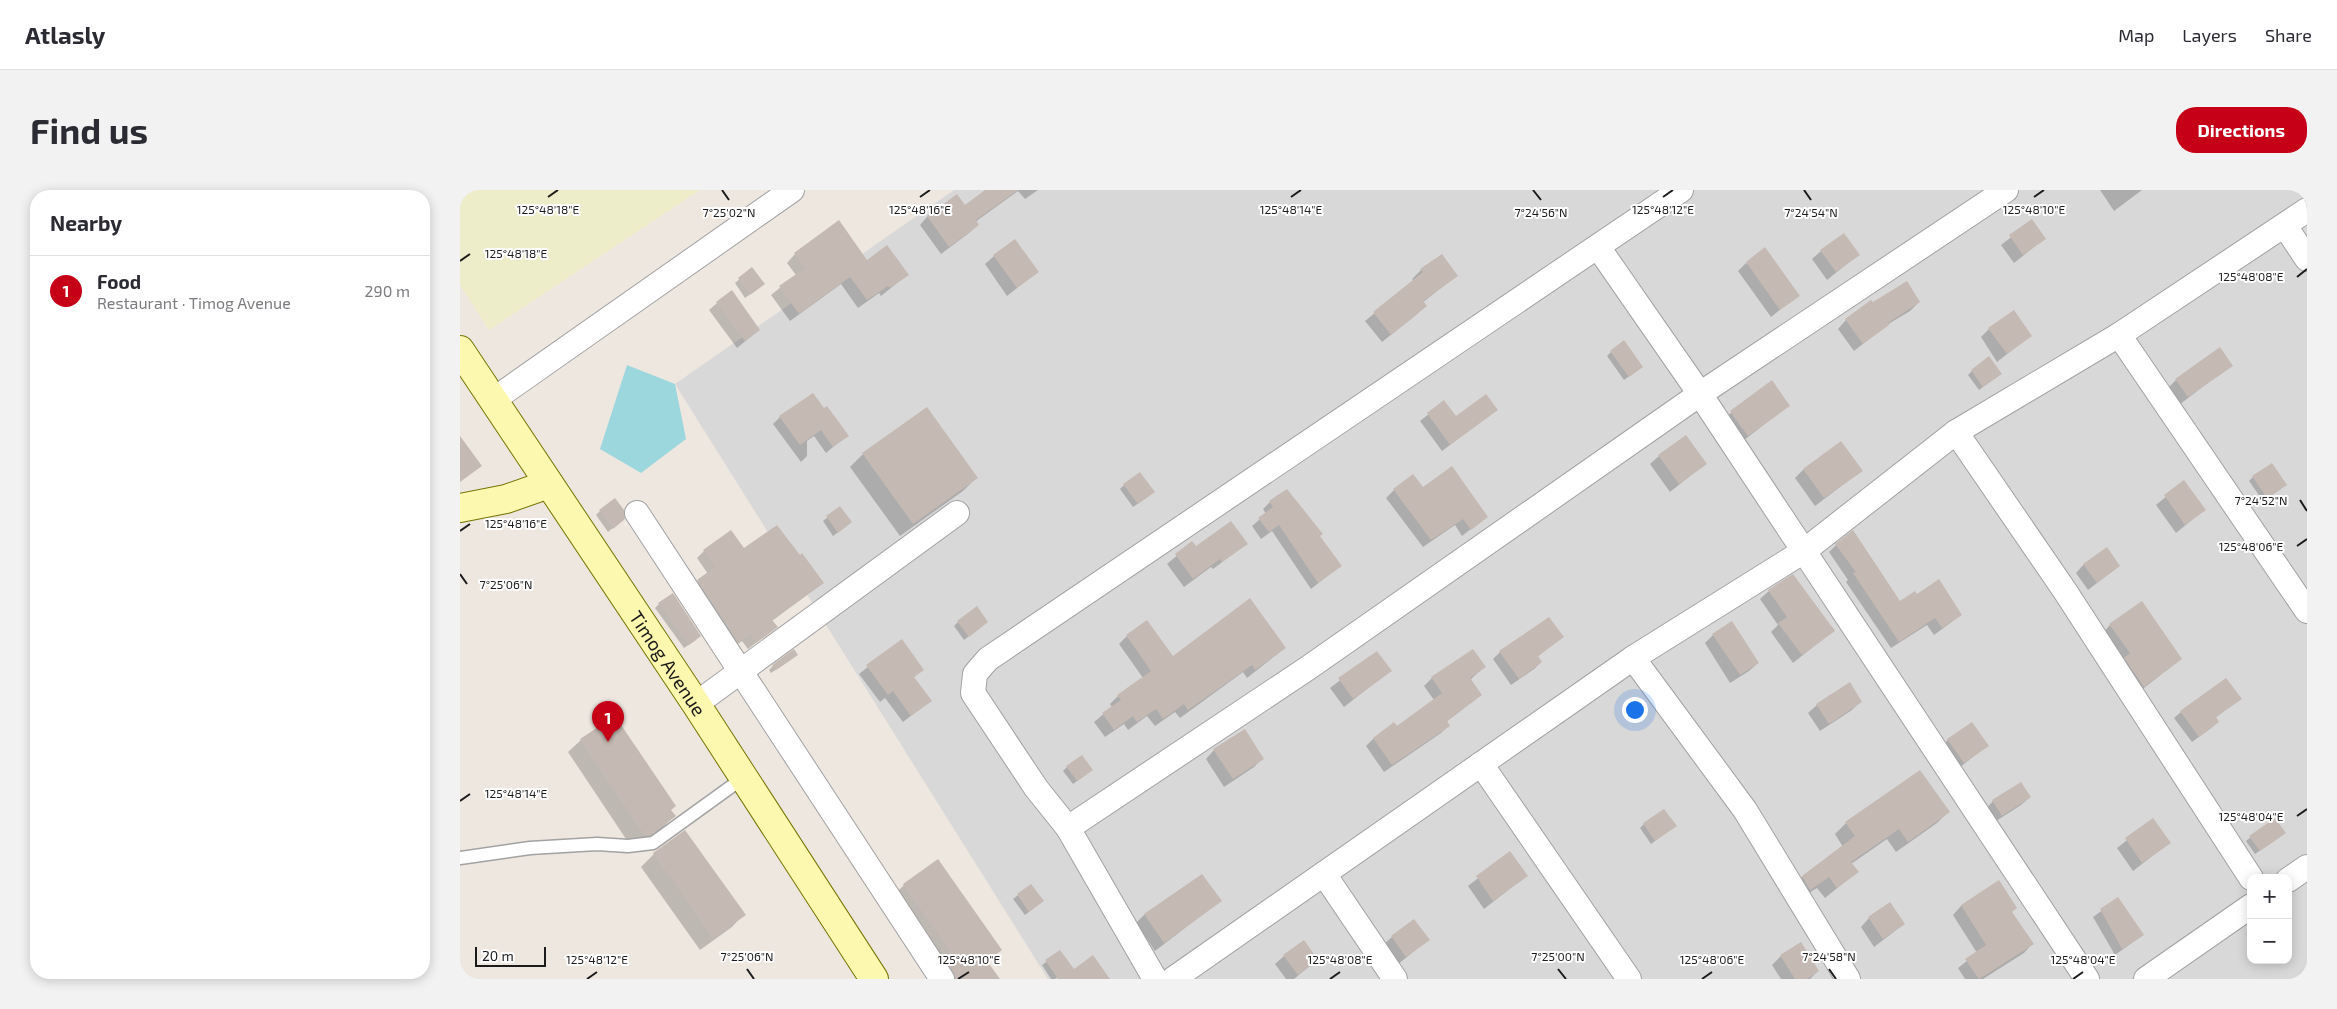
<!DOCTYPE html>
<meta charset="utf-8">
<style>
body{margin:0;font-family:"Exo 2",sans-serif;background:#f2f2f3;color:#2b2b33}
.controls{position:absolute;right:15px;bottom:15px;display:grid;overflow:hidden;border-radius:10px;box-shadow:0 2px 12px #0003}
.controls button{width:45px;height:45px;display:grid;place-items:center;padding:0;border:0;border-bottom:1px solid #e1e1e2;background:#fff;color:#2b2b33;font:25px sans-serif}
.scale{position:absolute;left:15px;bottom:12px;width:71px;box-sizing:border-box;padding-left:5px;border:2px solid #1b1b1b;border-top:0;font-size:14px;line-height:18px;white-space:nowrap;color:#1b1b1b;-webkit-text-stroke:4px #fff;paint-order:stroke}
.you{position:absolute;left:1174px;top:519px;width:18px;height:18px;margin:-12px;border:4px solid #fff;border-radius:50%;background:#1a73e8;box-shadow:0 0 0 8px #1a73e833}
.badge{display:grid;place-items:center;width:32px;height:32px;border-radius:50%;background:#c60017;color:#fff;font-size:16px;font-weight:700}
.pin{position:absolute;translate:-50% -41px;filter:drop-shadow(0 1px 2px #0008)}
.pin::after{content:'';position:absolute;top:26px;width:18px;height:15px;background:inherit;clip-path:polygon(0 0,100% 0,50% 100%)}
.list{margin:0;padding:0;list-style:none}
h2{display:flex;justify-content:space-between;align-items:center;height:65px;margin:0;padding:0 20px;font-size:21px}
h2 small{font-size:16px;font-weight:400;color:#7c7c81}
.list li{display:grid;grid-template-columns:32px 1fr auto;gap:15px;align-items:center;box-sizing:border-box;height:70px;padding:0 20px;border-top:1px solid #e1e1e2}
.list b{display:block;font-size:19px;white-space:nowrap}
.list p{margin:0;font-size:16px;white-space:nowrap;color:#7c7c81}
.list em{font-size:16px;font-style:normal;color:#7c7c81}
.map{position:relative;flex:none;width:1847px;height:789px;overflow:hidden;border-radius:20px}
header{display:flex;align-items:center;gap:30px;box-sizing:border-box;height:70px;padding:0 25px;background:#fff;border-bottom:1px solid #e1e1e2}
header strong{font-size:24px}
nav{display:flex;gap:28px;margin-inline-start:auto;font-size:18px}
.intro{display:flex;align-items:center;justify-content:space-between;box-sizing:border-box;height:120px;padding:0 30px}
h1{margin:0;font-size:35px}
.button{padding:12px 22px;border-radius:20px;background:#c60017;color:#fff;font-size:18px;font-weight:700}
main{display:flex;gap:30px;padding:0 30px}
aside{flex:1;background:#fff;border-radius:20px;box-shadow:0 2px 12px #0003}
.map>svg:first-child{display:block}
</style>
<header>
<strong>Atlasly</strong>
<nav><a>Map</a><a>Layers</a><a>Share</a></nav>
</header>
<div class="intro"><h1>Find us</h1><a class="button">Directions</a></div>
<main>
<aside>
<h2>Nearby<small></small></h2>
<ul class="list">
<li><span class="badge">1</span><div><b>Food</b><p>Restaurant · Timog Avenue</p></div><em>290 m</em></li>
</ul>
</aside>
<div class="map">
<svg width="1847" height="789" viewBox="0 0 1847 789">
<rect width="100%" height="100%" fill="#eee7e0"/>
<!-- residential -->
<path fill="#d9d8d8" fill-rule="evenodd" d="M494,0h1353v789h-1259l-373,-595zM1791,688h37v82h-37z"/>
<!-- farmland -->
<path fill="#eeedc9" d="M0,0h240l-211,140 -29,-45z"/>
<!-- water -->
<path fill="#9dd7de" d="M167,175l48,19 11,55 -45,34 -41,-24z"/>
<!-- shadow -->
<g fill="#0003">
<path d="M527,0h51l-13,9 -7,-8 -43,31 3,3 -9,8 -28,21 -21,-29 8,-9 36,-10z"/>
<path d="M1640,0h42l-28,21z"/>
<path d="M1572,31l12,18 -30,24 -13,-18z"/>
<path d="M1361,61l37,4 -31,25 -15,-21z"/>
<path d="M335,64l71,8 41,13 -26,21 -2,-3 -21,15 -17,-24 -51,37 -19,-26 25,-20 -9,-12z"/>
<path d="M982,65l14,21 -34,27 3,3 -9,9 -34,27 -17,-21 49,-40 -2,-2 9,-9z"/>
<path d="M534,66l43,16 -30,24 -22,-32z"/>
<path d="M1286,73l52,32 -27,22 -33,-46z"/>
<path d="M292,79l7,19 -14,10 -10,-15z"/>
<path d="M1459,112l-9,9 -25,15 -31,25 -16,-22 8,-9 27,-16z"/>
<path d="M257,113l42,27 -22,18 -28,-38z"/>
<path d="M1529,139l41,7 -33,26 -16,-25z"/>
<path d="M1151,162l27,18 -14,10 -17,-24z"/>
<path d="M1771,175l-52,40 -11,-17 8,-8z"/>
<path d="M1512,181l24,6 -17,13 -11,-15z"/>
<path d="M1311,192l17,24 -49,38 -17,-24z"/>
<path d="M984,212l12,16 40,-8 -54,41 -22,-30z"/>
<path d="M320,227l67,18 -21,18 -12,-17 -7,5v15l-6,6 -28,-38z"/>
<path d="M403,264l113,24 -13,13 -63,45 -50,-69z"/>
<path d="M1199,266l46,8 -35,28 -20,-28z"/>
<path d="M1343,280l58,1 -46,35 -20,-28z"/>
<path d="M1793,287l28,12 -18,12 -14,-20z"/>
<path d="M1724,292l20,28 -28,23 -20,-28z"/>
<path d="M664,295l25,11 -16,11 -13,-18z"/>
<path d="M962,299l64,28 -24,19 -7,-11 -32,22 -37,-49 8,-8z"/>
<path d="M810,312l49,35 21,29 -29,23 -39,-58 -11,8 -9,-13 14,-12 -3,-5z"/>
<path d="M380,318l11,14 -18,14 -10,-15z"/>
<path d="M140,321l19,12 -11,9 -12,-17z"/>
<path d="M732,353l4,5 50,-4 -33,25 -2,-2 -27,20 -17,-23z"/>
<path d="M1376,355l64,58 61,12 -27,20 -7,-10 -36,23 -45,-66 2,-2 -19,-28z"/>
<path d="M284,360l55,7 24,26 -51,38 4,6 -28,22 -6,-8 -11,8 -40,-61 17,-14 -11,-16 7,-7z"/>
<path d="M1624,374l35,2 -31,24 -12,-17z"/>
<path d="M1309,401l64,40 -40,32 -22,-31 7,-7 -18,-26z"/>
<path d="M199,414l37,36 -12,8 -29,-40z"/>
<path d="M498,432h29l-23,18 -10,-14z"/>
<path d="M1650,435l71,34 -46,36 -33,-61z"/>
<path d="M1253,445l45,28 -9,8 -19,12 -25,-40z"/>
<path d="M667,446l46,22 112,-10 -38,30 -4,-6 -63,46 -5,-6 -20,14 -8,-10 -19,14 -4,-6 -19,13 -11,-15 18,-15 -2,-3 8,-8 25,-18 -24,-34z"/>
<path d="M1102,447l-25,20 4,5 -7,7 -23,16 -18,-26 7,-7z"/>
<path d="M441,451l21,29 -9,8 17,23 -27,21 -18,-24 -5,4 -21,-28z"/>
<path d="M916,463l14,18 -46,36 -14,-19z"/>
<path d="M332,469l-21,14 -2,-3 4,-4z"/>
<path d="M1024,477l-14,13 11,15 -35,27 3,3 -8,8 -57,39 -18,-26 8,-8 22,-11 38,-27 -10,-14 8,-8z"/>
<path d="M1780,509l-25,19 3,4 -7,6 -19,14 -18,-24 7,-6z"/>
<path d="M1400,512l-8,8 -32,21 -12,-18 9,-8z"/>
<path d="M121,550l89,70 4,6 -13,13 -25,19h-4l-64,-96z"/>
<path d="M1488,550l39,6 -32,25 -16,-23z"/>
<path d="M754,560l48,9 -8,8 -30,20 -18,-28z"/>
<path d="M607,577l20,7 -14,10 -10,-13z"/>
<path d="M1570,607l-9,8 -28,18 -8,-13 8,-9z"/>
<path d="M1488,622l-11,11 -41,29 -9,-13 -36,25 6,8 -32,26 -8,-10 -19,12 -7,-11 11,-12 41,-30 -8,-13 11,-11z"/>
<path d="M1814,629l6,18 -25,17 -9,-13z"/>
<path d="M1693,630l16,23 -36,28 -16,-23z"/>
<path d="M1184,634l31,2 -24,18 -11,-16z"/>
<path d="M225,641l59,83 -12,13 -32,23 -59,-83 13,-13z"/>
<path d="M1050,663l16,23 -42,33 -16,-23z"/>
<path d="M742,685l18,26 -65,50 -19,-28 8,-8z"/>
<path d="M1539,692l12,30 21,32 -8,9 -41,26h-18l-7,-11 19,-15 -24,-38 8,-9z"/>
<path d="M444,695l96,65 -14,12 12,17h-54l-48,-86z"/>
<path d="M571,695l7,20 -13,10 -12,-16z"/>
<path d="M1658,709l25,36 -28,20 -22,-38z"/>
<path d="M1409,728l35,6 -30,23 -13,-20z"/>
<path d="M932,747l36,3 -31,25 -14,-20z"/>
<path d="M600,762l7,19 -12,8h-4l-9,-14z"/>
<path d="M824,766l33,4 -23,19h-8l-11,-15z"/>
<path d="M1321,766l37,15 -8,8h-29l-9,-14z"/>
</g>
<!-- building -->
<g fill="#c5b9b3">
<path d="M525,0h33l-42,30 3,5 -30,22 -22,-31 30,-22 8,11z"/>
<path d="M1572,29l14,20 -23,16 -14,-20z"/>
<path d="M379,30l28,40 20,-15 22,30 -19,13 -2,-2 -21,14 -17,-23 -51,37 -20,-28 26,-18 -11,-15z"/>
<path d="M1384,43l16,22 -24,17 -16,-22z"/>
<path d="M555,49l24,33 -22,16 -24,-33z"/>
<path d="M1305,57l35,49 -20,14 -34,-48z"/>
<path d="M982,64l16,22 -35,25 4,5 -36,29 -18,-23 50,-40 -3,-3z"/>
<path d="M292,77l13,17 -15,11 -12,-17z"/>
<path d="M1447,91l13,21 -32,21 1,2 -26,19 -18,-25 26,-19 2,2z"/>
<path d="M272,100l28,40 -15,11 -29,-39z"/>
<path d="M1554,120l18,26 -25,18 -19,-26z"/>
<path d="M1164,150l19,27 -14,10 -19,-26z"/>
<path d="M1760,157l13,19 -45,31 -13,-18z"/>
<path d="M1529,166l13,18 -19,13 -12,-17z"/>
<path d="M1312,190l18,26 -42,30 -18,-25z"/>
<path d="M353,203l11,15 3,-2 22,30 -16,11 -12,-17 -21,15 -21,-29z"/>
<path d="M1026,204l12,16 -48,35 -23,-32 17,-13 12,16z"/>
<path d="M467,217l51,71 -65,46 -51,-71z"/>
<path d="M1226,245l21,29 -28,20 -21,-29z"/>
<path d="M0,246l22,30 -22,16z"/>
<path d="M1381,251l22,30 -39,27 -21,-29z"/>
<path d="M1812,273l15,22 -20,13 -15,-22z"/>
<path d="M992,276l36,51 -17,13 -8,-11 -32,21 -38,-51 20,-15 10,13z"/>
<path d="M680,282l15,20 -17,12 -15,-20z"/>
<path d="M1724,290l22,30 -21,15 -21,-30z"/>
<path d="M827,299l36,45 -3,2 22,30 -24,17 -39,-58 -10,7 -11,-14 15,-11 -4,-6z"/>
<path d="M155,308l9,12 1,9 -12,10 -14,-19z"/>
<path d="M380,316l12,16 -14,11 -12,-17z"/>
<path d="M771,331l17,23 -26,18 -2,-3 -27,20 -18,-25 17,-13 4,5z"/>
<path d="M317,335l23,30 2,-2 22,30 -52,37 6,7 -22,16 -6,-9 -11,8 -42,-62 18,-13 -12,-17 28,-20 13,18z"/>
<path d="M1393,340l47,71 15,-10 2,3 22,-15 23,36 -20,13 -7,-10 -36,24 -46,-69 3,-1 -21,-28z"/>
<path d="M1647,357l13,19 -23,17 -14,-19z"/>
<path d="M1333,384l42,57 -33,24 -24,-32 9,-6 -19,-27z"/>
<path d="M213,403l28,43 -12,9 -31,-42z"/>
<path d="M790,408l36,50 -31,22 -3,-5 -64,45 -4,-6 -21,15 -7,-10 -19,13 -4,-6 -19,14 -12,-17 19,-13 -4,-5 34,-24 -25,-36 21,-15 26,36z"/>
<path d="M1682,411l40,58 -38,28 -20,-29 6,-5 -21,-29z"/>
<path d="M517,416l11,16 -19,15 -12,-16z"/>
<path d="M1089,427l15,20 -26,19 4,6 -23,17 -20,-28z"/>
<path d="M1272,431l27,42 -19,12 -28,-41z"/>
<path d="M442,449l22,31 -10,7 18,24 -21,15 -18,-25 -5,4 -22,-30z"/>
<path d="M334,459l4,6 -22,15 -4,-5z"/>
<path d="M1013,459l13,18 -16,11 12,17 -35,26 3,5 -58,39 -19,-27 21,-16 3,4 45,-33 -11,-16z"/>
<path d="M917,461l15,20 -39,28 -15,-21z"/>
<path d="M1766,488l16,21 -26,18 3,5 -20,15 -19,-26z"/>
<path d="M1390,492l12,20 -33,22 -13,-20z"/>
<path d="M155,526l61,90 -5,4 5,6 -26,19 -5,1 -65,-97z"/>
<path d="M1512,532l17,24 -25,17 -17,-24z"/>
<path d="M785,539l19,30 -31,20 -20,-30z"/>
<path d="M622,565l11,15 -16,11 -11,-15z"/>
<path d="M1460,580l30,42 -42,30 -9,-13 -48,33 8,10 -22,16 -8,-11 -19,13 -8,-14 53,-40 -10,-14z"/>
<path d="M1561,592l10,15 -29,19 -10,-16z"/>
<path d="M1204,619l13,17 -22,15 -12,-18z"/>
<path d="M1693,628l18,25 -29,20 -17,-25z"/>
<path d="M1815,628l11,15 -26,18 -11,-15z"/>
<path d="M225,640l61,85 -33,23 -60,-85z"/>
<path d="M1050,661l18,25 -35,25 -17,-25z"/>
<path d="M478,669l64,91 -15,11 13,18h-44l-10,-19 6,-5 -49,-71z"/>
<path d="M742,684l20,27 -58,42 -20,-29z"/>
<path d="M1539,690l18,28 -5,4 22,32 -55,35 -14,-20 21,-14 -25,-40z"/>
<path d="M571,694l13,17 -15,11 -12,-18z"/>
<path d="M1658,707l26,38 -22,14 -22,-40z"/>
<path d="M1430,712l15,22 -22,15 -15,-22z"/>
<path d="M954,729l16,21 -24,17 -15,-21z"/>
<path d="M844,750l14,20 -20,15 -15,-20z"/>
<path d="M1341,752l18,29 -12,8h-12l-15,-24z"/>
<path d="M600,760l14,19 19,-14 17,24h-52l-13,-19z"/>
</g>
<g fill="none" stroke-linecap="round" stroke-linejoin="round">
<defs>
<path id="lane" d="M0,668l70,-10 67,-4 31,2 25,-3 90,-65"/>
<g id="street">
<path d="M1825,36l22,33"/>
<path d="M1138,57l102,147 387,585"/>
<path d="M1659,145l188,276"/>
<path d="M33,210l299,-210"/>
<path d="M1496,242l109,159 186,287"/>
<path d="M177,323l305,466"/>
<path d="M1173,468l112,152 103,169"/>
<path d="M236,514l261,-191"/>
<path d="M1021,574l148,215"/>
<path d="M608,638l240,-160 392,-274 306,-204"/>
<path d="M864,684l71,105"/>
<path d="M1828,690l19,-13"/>
<path d="M695,789l-87,-151 -32,-40 -63,-95 2,-19 13,-15 693,-469"/>
<path d="M713,789l460,-321 171,-107 152,-119 163,-97 188,-125"/>
<path d="M1686,789l105,-73"/>
</g>
<g id="secondary">
<path id="s1" d="M0,160l236,354 178,275"/>
<path d="M0,318l46,-9 43,-15"/>
</g>
</defs>
<!-- lane casing -->
<use href="#lane" stroke="#a2a2a2" stroke-width="15"/>
<!-- street casing -->
<use href="#street" stroke="#a2a2a2" stroke-width="26"/>
<!-- secondary casing -->
<use href="#secondary" stroke="#747400" stroke-width="30"/>
<!-- lane -->
<use href="#lane" stroke="#fff" stroke-width="12"/>
<!-- street -->
<use href="#street" stroke="#fff" stroke-width="24"/>
<!-- secondary -->
<use href="#secondary" stroke="#fcf8af" stroke-width="28"/>
</g>
<!-- ticks -->
<path fill="none" stroke="#1b1b1b" stroke-width="2" d="M262,0l7,10M1073,0l8,10M1344,0l7,10M88,7l10,-7M460,7l10,-7M831,7l10,-7M1203,7l10,-7M1574,7l10,-7M0,71l10,-7M1837,87l10,-8M1840,310l7,11M0,341l10,-7M1837,356l10,-7M0,384l7,10M0,611l10,-7M1837,626l10,-7M287,779l7,10M1098,779l8,10M1369,779l7,10M127,789l10,-7M498,789l11,-7M870,789l10,-7M1242,789l10,-7M1613,789l10,-7"/>
<g text-anchor="middle" dominant-baseline="central" stroke-width="4" stroke-linejoin="round" paint-order="stroke">
<!-- street labels -->
<g font-size="19" fill="#1b1b1b" stroke="#fff">
<text stroke="none"><textPath href="#s1" startOffset="376">Timog Avenue</textPath></text>
</g>
</g>
<g font-size="12" text-anchor="middle" fill="#1b1b1b" stroke="#fff" stroke-width="4" stroke-linejoin="round" paint-order="stroke">
<text x="88" y="24">125°48'18"E</text>
<text x="460" y="24">125°48'16"E</text>
<text x="831" y="24">125°48'14"E</text>
<text x="1203" y="24">125°48'12"E</text>
<text x="1574" y="24">125°48'10"E</text>
<text x="269" y="27">7°25'02"N</text>
<text x="1081" y="27">7°24'56"N</text>
<text x="1351" y="27">7°24'54"N</text>
<text x="56" y="68">125°48'18"E</text>
<text x="1791" y="91">125°48'08"E</text>
<text x="1801" y="315">7°24'52"N</text>
<text x="56" y="338">125°48'16"E</text>
<text x="1791" y="361">125°48'06"E</text>
<text x="46" y="399">7°25'06"N</text>
<text x="56" y="608">125°48'14"E</text>
<text x="1791" y="631">125°48'04"E</text>
<text x="287" y="771">7°25'06"N</text>
<text x="1098" y="771">7°25'00"N</text>
<text x="1369" y="771">7°24'58"N</text>
<text x="137" y="774">125°48'12"E</text>
<text x="509" y="774">125°48'10"E</text>
<text x="880" y="774">125°48'08"E</text>
<text x="1252" y="774">125°48'06"E</text>
<text x="1623" y="774">125°48'04"E</text>
</g>
</svg>
<div class="controls">
<button>+</button>
<button>−</button>
</div>
<div class="scale">20 m</div>
<div class="you"></div>
<div class="pin badge" style="left:148px;top:552px">1</div>
</div>
</main>
